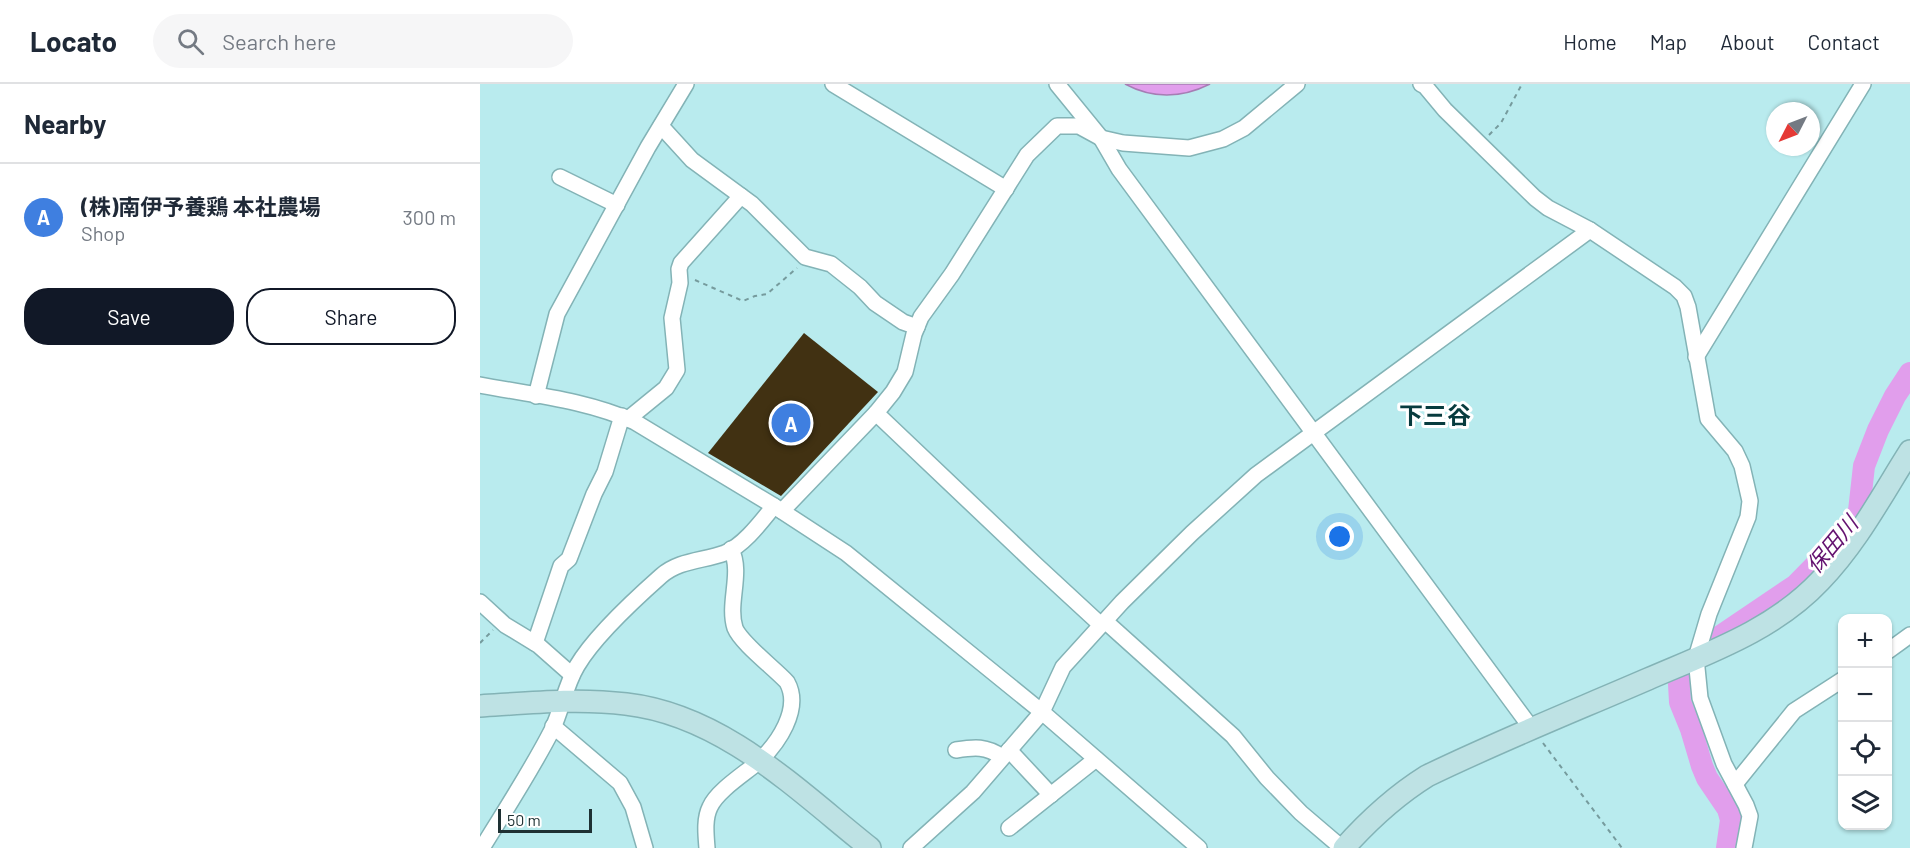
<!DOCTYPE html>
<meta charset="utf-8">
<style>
body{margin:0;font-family:Barlow,"Noto Sans JP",sans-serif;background:#f6f6f7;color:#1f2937}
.controls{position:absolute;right:18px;bottom:18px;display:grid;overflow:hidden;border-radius:12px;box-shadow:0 2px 4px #0004}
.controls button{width:54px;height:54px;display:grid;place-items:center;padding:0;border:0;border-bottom:2px solid #e0e1e3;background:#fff;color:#1f2937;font:30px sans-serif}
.compass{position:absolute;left:1286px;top:18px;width:54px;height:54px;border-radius:50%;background:#fff;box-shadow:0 2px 4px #0004;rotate:228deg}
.scale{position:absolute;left:18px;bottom:15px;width:94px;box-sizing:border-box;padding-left:6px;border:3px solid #1e3133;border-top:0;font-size:16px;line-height:21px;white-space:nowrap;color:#1e3133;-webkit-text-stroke:4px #fff;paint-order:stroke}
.you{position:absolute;left:860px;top:453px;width:21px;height:21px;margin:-15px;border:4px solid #fff;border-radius:50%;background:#1a73e8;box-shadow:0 0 0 9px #1a73e833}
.badge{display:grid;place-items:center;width:39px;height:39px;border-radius:50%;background:#111827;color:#fff;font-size:20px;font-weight:700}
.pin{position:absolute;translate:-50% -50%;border:3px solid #fff;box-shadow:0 2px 6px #0006}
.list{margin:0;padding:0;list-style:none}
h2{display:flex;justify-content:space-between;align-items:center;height:78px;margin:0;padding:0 24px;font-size:26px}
h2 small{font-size:20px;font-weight:400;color:#747a83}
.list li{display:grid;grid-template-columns:39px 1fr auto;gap:18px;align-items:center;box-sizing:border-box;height:108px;padding:0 24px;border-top:2px solid #e0e1e3}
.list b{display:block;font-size:22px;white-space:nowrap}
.list p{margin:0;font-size:20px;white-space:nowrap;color:#747a83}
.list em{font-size:20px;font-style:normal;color:#747a83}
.actions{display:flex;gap:12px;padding:18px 24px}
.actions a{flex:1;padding:14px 0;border:2px solid #111827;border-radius:24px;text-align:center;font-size:21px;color:#111827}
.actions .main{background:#111827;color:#fff}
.icon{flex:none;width:33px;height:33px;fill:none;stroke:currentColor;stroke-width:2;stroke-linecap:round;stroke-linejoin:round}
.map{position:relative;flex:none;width:1430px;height:764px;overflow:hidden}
header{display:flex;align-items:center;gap:36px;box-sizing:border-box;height:84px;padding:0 30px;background:#fff;border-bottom:2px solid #e0e1e3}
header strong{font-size:28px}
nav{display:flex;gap:33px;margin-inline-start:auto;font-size:21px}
.search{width:420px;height:54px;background:#f6f6f7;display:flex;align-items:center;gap:15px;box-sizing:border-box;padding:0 21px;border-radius:33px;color:#747a83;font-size:22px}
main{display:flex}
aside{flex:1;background:#fff}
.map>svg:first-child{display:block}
</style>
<header>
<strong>Locato</strong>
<div class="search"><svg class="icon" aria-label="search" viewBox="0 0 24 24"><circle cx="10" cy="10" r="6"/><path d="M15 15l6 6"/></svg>Search here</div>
<nav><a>Home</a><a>Map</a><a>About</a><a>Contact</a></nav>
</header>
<main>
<aside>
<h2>Nearby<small></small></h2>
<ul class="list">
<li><span class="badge" style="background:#3f7fe0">A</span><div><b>(株)南伊予養鶏 本社農場</b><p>Shop</p></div><em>300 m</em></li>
</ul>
<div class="actions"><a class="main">Save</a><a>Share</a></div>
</aside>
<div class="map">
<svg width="1430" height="764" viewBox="0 0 1430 764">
<rect width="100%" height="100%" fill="#b9ebee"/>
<!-- water -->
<path fill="#e19eec" stroke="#a67db4" stroke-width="1.5" d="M645,0h85c-28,14 -57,15 -85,0z"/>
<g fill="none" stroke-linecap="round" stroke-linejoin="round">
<!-- river -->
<g stroke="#e19eec" stroke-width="22">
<path d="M1230,559l86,-58 50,-51 13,-23 5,-45 14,-36 17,-34 15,-23"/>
<path d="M1208,586l-9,14 1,18 11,27 11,37 5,12 21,31 3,11 -4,28"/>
</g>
</g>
<!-- building -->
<path fill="#413112" d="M324,249l74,59 -97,104 -73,-43z"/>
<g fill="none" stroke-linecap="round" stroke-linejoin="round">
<defs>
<g id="street">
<path d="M353,0l173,105"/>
<path d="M577,0l44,54 18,31 413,560"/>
<path d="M941,0l4,2 20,24 90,88 13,10 42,22 85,57 9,9 4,11 20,112 27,32 7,15 8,35 -2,16 -39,97 -13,44 4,40 24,66 22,41 4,11 -6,32"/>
<path d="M181,42l31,34 60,44 53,53 26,7 29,23 15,16 28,19 14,5"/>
<path d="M80,93l57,28"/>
<path d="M1216,273l167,-273"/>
<path d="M0,301c53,10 106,15 155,37l139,84 72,47 196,159 157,136"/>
<path d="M56,312l21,-82 91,-167 38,-63"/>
<path d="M396,329l160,152 65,60"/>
<path d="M148,335l38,-31 11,-18 -5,-52 8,-35 -1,-14 2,-6 60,-67"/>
<path d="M302,427l94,-98 17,-21 12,-20 9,-38 7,-17 31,-43 75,-119 30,-29h22l22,12 22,5 66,5 34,-9 21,-11 53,-44"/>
<path d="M0,518l25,23 33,20 34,30"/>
<path d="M625,537l128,115 34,42 34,35 41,35"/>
<path d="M55,559l26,-77 8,-7 25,-65 11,-22 17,-56"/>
<path d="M1408,567l22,-16"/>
<path d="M73,642l67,57 13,24 12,41"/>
<path d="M476,666c19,-3 30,-4 46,7"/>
<path d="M529,666l42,45"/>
<path d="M1255,700l59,-73 48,-31"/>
<path d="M529,744l87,-69"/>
<path d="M2,764c24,-39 49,-77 70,-118 10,-21 13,-44 25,-64 17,-29 58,-67 84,-90 18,-16 42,-15 64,-23 19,-8 36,-31 49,-47"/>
<path d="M227,764c-1,-13 -3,-29 3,-41 7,-16 34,-33 47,-44 21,-19 45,-54 30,-81 -13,-14 -46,-39 -52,-54 -8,-25 8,-55 -4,-79"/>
<path d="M431,764l62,-56 69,-80 21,-45 59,-65 70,-69 64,-58 334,-245"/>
</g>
<g id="secondary">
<path d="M0,622c48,-3 98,-8 146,-2 97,11 171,86 244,144"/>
<path d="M864,764c25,-28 51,-52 83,-72 72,-35 147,-65 221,-97 60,-26 126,-49 172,-98 37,-38 62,-86 90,-130"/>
</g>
</defs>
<!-- street casing -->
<use href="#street" stroke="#83b3b6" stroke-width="18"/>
<!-- secondary casing -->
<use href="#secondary" stroke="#83b3b6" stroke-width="24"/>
<!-- path -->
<g stroke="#769b9d" stroke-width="2" stroke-dasharray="4.5 4.5" stroke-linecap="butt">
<path d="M1009,51l12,-12 21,-39"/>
<path d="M215,196l48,21 12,-5 12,-2 30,-26"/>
<path d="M0,559l13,-13"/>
<path d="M1063,659l79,105"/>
</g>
<!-- street -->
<use href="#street" stroke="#fff" stroke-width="15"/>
<!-- secondary -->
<use href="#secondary" stroke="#bee2e4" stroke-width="21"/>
</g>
<g text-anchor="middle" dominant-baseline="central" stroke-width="6" stroke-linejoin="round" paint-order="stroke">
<!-- water labels -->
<g font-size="22" font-style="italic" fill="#641270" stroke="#fff">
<text transform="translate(1351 460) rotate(-50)">保田川</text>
</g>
<!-- quarter labels -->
<g font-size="24" font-weight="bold" fill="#073b3e" stroke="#fff">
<text x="955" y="330">下三谷</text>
</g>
</g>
</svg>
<div class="controls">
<button>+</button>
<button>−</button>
<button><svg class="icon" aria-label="locate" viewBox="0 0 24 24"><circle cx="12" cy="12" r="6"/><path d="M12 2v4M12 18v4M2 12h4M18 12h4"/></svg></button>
<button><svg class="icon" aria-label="layers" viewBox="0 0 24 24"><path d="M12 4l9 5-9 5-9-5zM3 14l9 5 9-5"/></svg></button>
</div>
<svg class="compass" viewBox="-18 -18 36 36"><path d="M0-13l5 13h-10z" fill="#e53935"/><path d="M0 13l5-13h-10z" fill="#747a83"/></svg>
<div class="scale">50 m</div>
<div class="you"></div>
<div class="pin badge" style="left:311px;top:339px;background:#3f7fe0">A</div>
</div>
</main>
